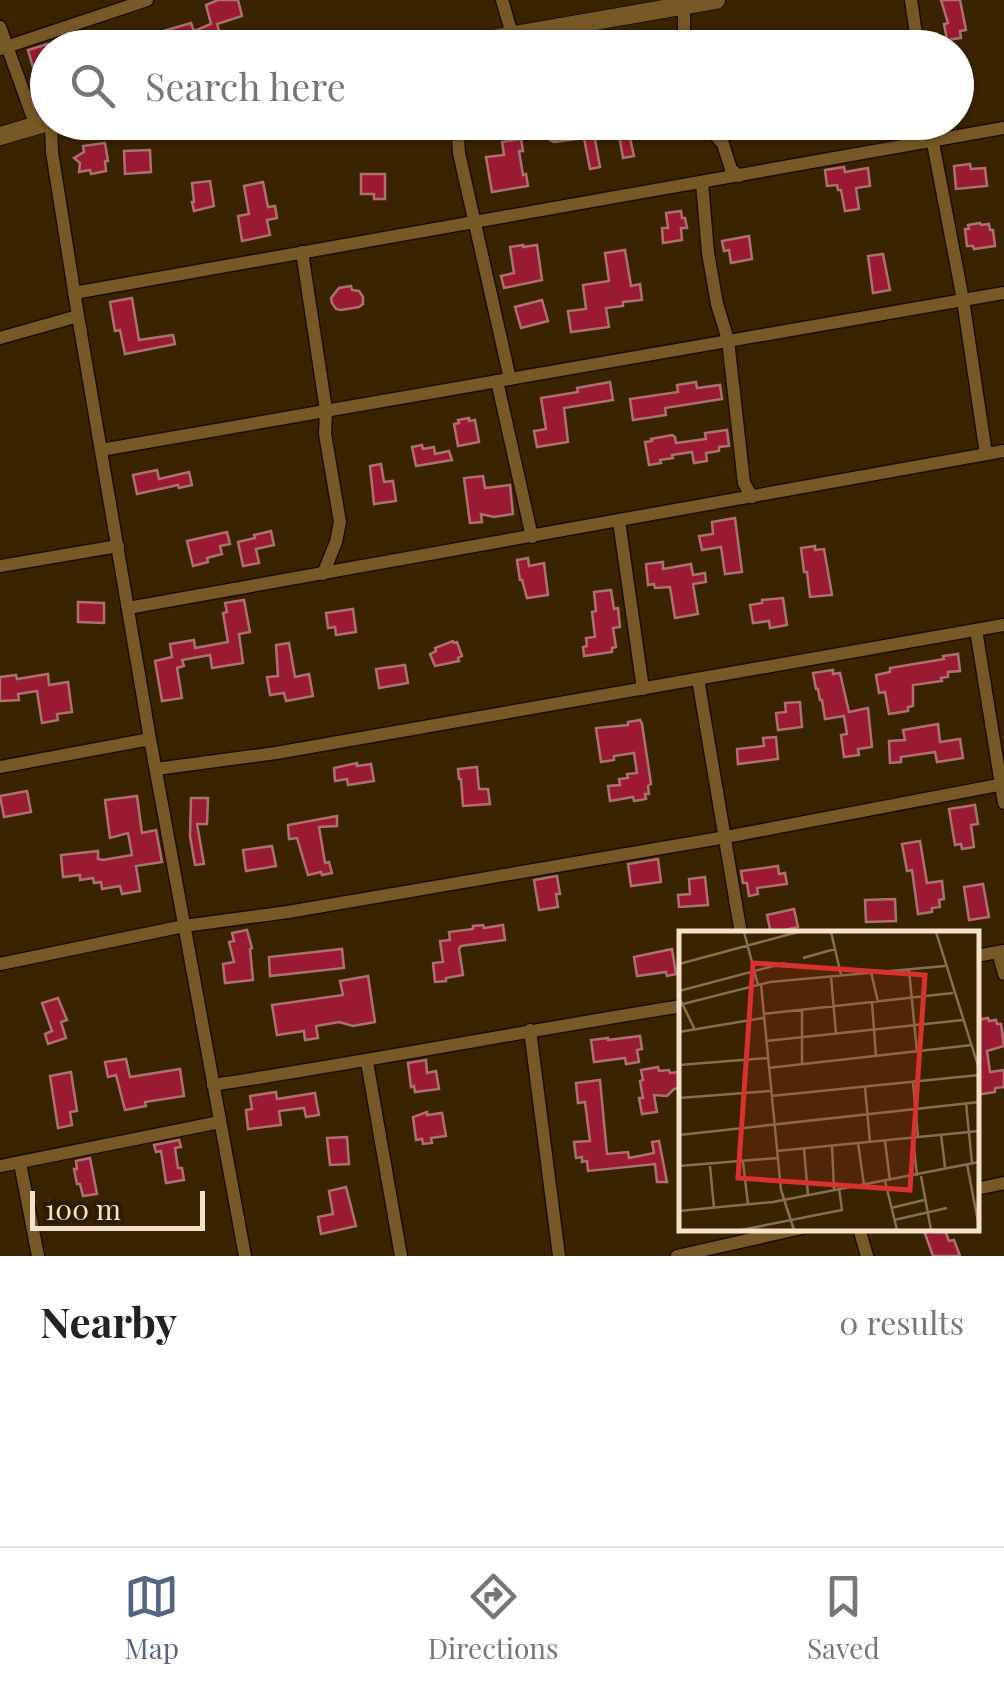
<!DOCTYPE html>
<style>
body{margin:0;font-family:"Playfair Display",serif;background:#f2f2f2;color:#222}
.scale{position:absolute;left:30px;bottom:25px;width:175px;box-sizing:border-box;padding-left:10px;border:5px solid #f4e3c9;border-top:0;font-size:28px;line-height:35px;white-space:nowrap;color:#f4e3c9;-webkit-text-stroke:8px #2c1c02;paint-order:stroke}
.list{margin:0;padding:0;list-style:none}
h2{display:flex;justify-content:space-between;align-items:center;height:130px;margin:0;padding:0 40px;font-size:42px}
h2 small{font-size:32px;font-weight:400;color:#767676}
.icon{flex:none;width:55px;height:55px;fill:none;stroke:currentColor;stroke-width:2;stroke-linecap:round;stroke-linejoin:round}
.map{position:relative;flex:none;width:1004px;height:1256px;overflow:hidden}
.search{position:absolute;background:#fff;box-shadow:0 2px 8px #0004;left:30px;right:30px;top:30px;height:110px;display:flex;align-items:center;gap:25px;box-sizing:border-box;padding:0 35px;border-radius:55px;color:#767676;font-size:38px}
.sheet{height:290px;background:#fff}
nav{display:flex;justify-content:space-around;align-items:center;box-sizing:border-box;height:140px;border-top:2px solid #e0e0e0;background:#fff;font-size:28px;color:#767676}
nav a{display:grid;justify-items:center;gap:5px}
nav .on{color:#526684}
.map>svg:first-child{display:block}
</style>
<div class="map">
<svg width="1004" height="1256" viewBox="0 0 1004 1256">
<rect width="100%" height="100%" fill="#3a2400"/>
<!-- building -->
<g fill="#9a1a31" stroke="#ad7072" stroke-width="2.5">
<path d="M218,0h20l4,16 -25,8 6,19 -13,5h-49l-5,-15 35,-10 3,8 17,-7 -5,-19z"/>
<path d="M941,0h19l6,30 -6,1 1,7 -14,2 -3,-16 4,-1z"/>
<path d="M48,44v63l-3,1 -17,-58z"/>
<path d="M585,122h20l2,10 -13,2 6,33 -10,2 -6,-31 -30,4 -6,-3 -2,-11z"/>
<path d="M641,122h16l2,11 -29,5 4,18 -11,2 -5,-29 23,-4z"/>
<path d="M521,139l2,12h-4l4,24 3,-1 2,12 -36,6 -6,-35 18,-2 -2,-13z"/>
<path d="M105,143l3,18h-3l1,10 -15,3 -1,-4 -11,2 1,-9 -6,-5 10,-6 -1,-6z"/>
<path d="M150,150l1,22 -26,2 -1,-23z"/>
<path d="M970,164l1,5 14,-1 2,18 -31,3 -2,-23z"/>
<path d="M844,167l1,5 23,-4 2,18 -14,2 3,21 -14,2 -4,-21h-3l-1,-5 -10,1 -2,-16z"/>
<path d="M361,174h24v25h-11v-5h-13z"/>
<path d="M210,181l4,25 -20,5 -2,-9h2l-2,-19z"/>
<path d="M263,182l5,25 7,-1 2,12 -10,2 3,15 -28,6 -4,-25 11,-2 -5,-28z"/>
<path d="M681,211l1,7h3l2,10h-6l1,12 -19,3 -1,-15h6l-2,-15z"/>
<path d="M980,223l1,2 8,-1 1,6h3l2,16 -21,3 -1,-3h-6l-2,-17h4l-1,-4z"/>
<path d="M749,236l3,23 -21,4 -2,-13 -5,1 -2,-10z"/>
<path d="M523,245v2l14,-2 5,35 -38,8 -3,-12 13,-3 -4,-26z"/>
<path d="M625,250l6,36 9,-2 2,16 -19,2v4l-17,2 3,19 -38,5 -3,-21 18,-2 -3,-24 26,-4 -4,-28z"/>
<path d="M883,254l7,36 -17,3 -5,-37z"/>
<path d="M351,286l1,4 7,1 4,6v7l-4,3 -18,3 -5,-1 -4,-6 -1,-5 8,-10z"/>
<path d="M132,298l7,42 34,-5 2,9 -50,10 -5,-24 -5,1 -5,-29z"/>
<path d="M542,300l6,21 -27,7 -6,-21z"/>
<path d="M610,382l3,18 -49,8 4,34 -31,5 -3,-16 12,-2 -5,-31 37,-6 -1,-4z"/>
<path d="M696,382l1,6 23,-3 2,14 -57,9 1,7 -33,5 -3,-21 48,-7 -1,-7z"/>
<path d="M469,418v3l6,-1 4,22 -21,4 -4,-22 5,-1 -1,-3z"/>
<path d="M727,430l2,16 -10,1v4l-13,2 1,8 -13,2 -2,-11 -20,3 1,3 -13,2 1,3 -12,2 -4,-23 7,-1 -1,-2 21,-4 3,2 1,6 30,-4 -1,-6z"/>
<path d="M422,445l1,4 11,-2 1,7 14,-3 3,9 -36,6 -4,-19z"/>
<path d="M381,464l3,18 9,-1 3,20 -22,3 -4,-38z"/>
<path d="M157,470l2,9 30,-7 3,13 -13,3 -1,-3 -41,9 -4,-19z"/>
<path d="M483,476l2,12 25,-3 3,29 -19,3 -13,-3 1,8 -12,1 -6,-45z"/>
<path d="M735,518l7,54 -17,2 -4,-27 -19,3 -3,-14 14,-2 -1,-12z"/>
<path d="M271,531l3,14 -18,4 3,14 -16,3 -5,-24 17,-4 -1,-3z"/>
<path d="M227,532l3,12 -10,2 2,8 -15,4 1,4 -15,4 -6,-25z"/>
<path d="M815,546v4l9,-1 8,46 -22,2 -3,-25h-3l-3,-24z"/>
<path d="M528,558l1,8 15,-3 4,32 -21,3 -5,-18h-2l-3,-20z"/>
<path d="M663,562v7l28,-5 2,11 12,-2 1,9 -13,2 5,30 -23,4 -5,-31 -15,1 -1,-4 -6,1 -2,-21z"/>
<path d="M611,590l3,19 4,-1 2,19 -7,1 3,19 -4,1v4l-28,4 -1,-9 4,-1 -1,-8 9,-1 -3,-25 4,-1 -2,-19z"/>
<path d="M783,598l4,27 -17,3 -1,-7 -16,2 -3,-18 12,-2v-3z"/>
<path d="M244,600l6,32 -11,2 4,29 -31,5 -2,-13 -28,5 2,6 -7,2 5,30 -20,3 -7,-40 17,-4 -2,-13 24,-4 1,8 33,-6 -5,-29 4,-1 -2,-9z"/>
<path d="M78,602l26,1v20l-26,-1z"/>
<path d="M353,609l3,23 -20,3 -1,-8 -7,1 -2,-15z"/>
<path d="M453,641l1,2 3,-1 5,14 -4,2 1,3 -24,5 -5,-12 6,-3 -1,-3z"/>
<path d="M289,643l6,34 14,-3 4,22 -27,5 -2,-8 -14,2 -3,-18 11,-1 -2,-31z"/>
<path d="M958,654l2,17 -12,1v5l-7,1 1,3 -29,4v21l-5,1v4l-19,3 -4,-22 -6,1 -3,-18 14,-3v-4l54,-9 -1,-3z"/>
<path d="M405,665l3,18 -29,5 -3,-19z"/>
<path d="M833,670v4l7,-1 9,39 19,-4 4,39 -14,2 1,6 -15,2 -3,-22 6,-1 -3,-18 -19,3 -3,-19h-2l-2,-11h-2l-3,-16z"/>
<path d="M48,674l1,11 19,-3 4,30 -15,2 1,6 -16,3 -5,-32 -19,3 1,6 -19,1v-24l16,-2 1,4z"/>
<path d="M800,702l2,25 -24,3 -2,-17 10,-1 -1,-9z"/>
<path d="M640,720l2,4 9,60 -3,2 1,8h-4l1,5 -12,2 -1,-4 -23,4 -2,-15 12,-1 -1,-6 9,-1 -1,-4 10,-1 -3,-20 -20,3v4l-13,2 -5,-34 32,-3v-3z"/>
<path d="M938,724l2,18 20,-3 3,19 -26,4 -2,-10 -34,5v5l-11,1 -1,-22 16,-1 -2,-10z"/>
<path d="M776,737l2,22 -40,5 -1,-15 27,-3 -1,-8z"/>
<path d="M357,763v3l14,-2 3,17 -26,4 -1,-6 -12,2 -1,-13z"/>
<path d="M477,767l2,22h9l2,15 -27,2 -2,-27h-2l-1,-10z"/>
<path d="M27,791l4,21 -27,5 -4,-21z"/>
<path d="M137,796l5,37 14,-3 6,32 -26,4 4,25 -18,3 -2,-8 -18,3 -1,-7 -7,1 -1,-5 -13,2v-5l-17,2 -2,-22 37,-4v8l5,1 29,-5 -4,-22 -18,5 -5,-38z"/>
<path d="M191,798h17l-1,26h-10l7,40 -9,1 -5,-29z"/>
<path d="M975,805l3,19 -7,1 3,22 -12,2 -1,-5 -6,1 -6,-36z"/>
<path d="M337,816v10l-18,1 6,36 4,-1 3,11 -10,2 -1,-3 -13,3 -11,-37 -8,1 -1,-14z"/>
<path d="M920,841l7,42 15,-2 2,18 -5,1 1,7 -8,1v4l-14,2 -6,-44 -5,1 -5,-27z"/>
<path d="M272,846l4,20 -30,5 -3,-21z"/>
<path d="M658,859l3,23 -30,4 -3,-22z"/>
<path d="M778,866l1,8 6,-1 2,11 -30,4 1,6 -9,2 -2,-13h-4l-2,-12z"/>
<path d="M557,876l3,18h-4l2,13 -19,3 -5,-30z"/>
<path d="M705,877l3,28 -29,2 -1,-12 12,-1 -1,-15z"/>
<path d="M983,884l6,33 -20,3 -5,-33z"/>
<path d="M895,899l1,22 -30,1 -1,-22z"/>
<path d="M794,909l4,18 -18,4 1,3h-10l-4,-19z"/>
<path d="M483,925l1,3 19,-3 2,15 -44,6 -2,3 4,26 -17,3v3l-11,1 -2,-19 10,-1 -3,-21 10,-1 -1,-8 24,-3v-3z"/>
<path d="M247,930l5,18 -2,1 3,31 -28,3 -2,-19 11,-2 -5,-20 5,-1 -2,-8z"/>
<path d="M342,949l2,19 -74,8 -1,-19z"/>
<path d="M672,949l4,25 -9,2 -1,-4 -29,4 -3,-19z"/>
<path d="M368,976l7,46 -22,4 -14,-4 -23,4 2,12 -13,2 -1,-9 -27,4 -5,-30 71,-10 -3,-14z"/>
<path d="M58,998l9,22 -6,2 5,16 -18,6 -3,-10 7,-3 -10,-28z"/>
<path d="M988,1018l1,3 7,-1 1,4h4l3,22 -17,5 3,21 14,-2v17l-9,1v4l-19,3v-75z"/>
<path d="M640,1036l2,13 -5,1 2,12 -13,2 -1,-6 -31,4 -3,-22 17,-2v2z"/>
<path d="M126,1059l4,18 50,-8 4,27 -39,6 1,4 -21,4 -9,-35 -8,2 -3,-15z"/>
<path d="M426,1060l1,13 9,-2 3,18 -24,3 -1,-6 -3,1 -3,-24z"/>
<path d="M658,1067l1,4 10,-1 1,3 9,-1 3,16 -8,1 -7,7 -13,-1 3,17 -15,2 -3,-16h4l-3,-17 3,-1 -2,-10z"/>
<path d="M71,1072l6,39 -7,1 2,13 -14,3 -8,-52z"/>
<path d="M600,1080l7,74 21,-2 1,6 25,-5 -2,-11 7,-1 8,41h-10l-2,-18 -67,7 -1,-10 -5,1v-5l-6,1 -2,-16 16,-1 -5,-39 -7,1 -2,-20z"/>
<path d="M276,1092l1,7 38,-6 4,22 -13,2 -2,-9 -25,3 2,14 -33,4 -2,-19 6,-1 -2,-13z"/>
<path d="M427,1112v3l15,-2 4,23 -15,2 1,5 -9,1 -1,-5 -6,1 -3,-23z"/>
<path d="M347,1137l2,27 -19,1 -3,-27z"/>
<path d="M179,1140l2,7 -6,1 3,20h4l2,12 -18,3 -5,-32 -5,1 -2,-7z"/>
<path d="M90,1158l7,36 -14,2 -3,-12h-3l-3,-15h3l-1,-8z"/>
<path d="M346,1187l10,39 -35,8 -3,-17 15,-3 -4,-23z"/>
<path d="M923,1228h21l5,13 5,-1 6,16h-27z"/>
</g>
<g fill="none" stroke-linecap="round" stroke-linejoin="round">
<defs>
<g id="street">
<path d="M502,0l10,34"/>
<path d="M911,0l7,48"/>
<path d="M0,27l36,99"/>
<path d="M684,48v-43"/>
<path d="M0,49l147,-49"/>
<path d="M51,122l1,30 26,164 72,423 95,517"/>
<path d="M457,122l2,31 51,226"/>
<path d="M704,122l19,22 8,25 8,7"/>
<path d="M929,122l34,178 23,154"/>
<path d="M702,183l6,70 9,51 11,36 16,143 8,14"/>
<path d="M302,252l24,158 -1,24 15,88 -4,20 -13,32"/>
<path d="M74,293l930,-165"/>
<path d="M0,338l78,-22"/>
<path d="M497,381l35,156"/>
<path d="M101,450l903,-157"/>
<path d="M619,521l24,168"/>
<path d="M0,566l118,-20"/>
<path d="M128,608l876,-157"/>
<path d="M976,630l28,173"/>
<path d="M698,679l43,255"/>
<path d="M0,767l150,-28"/>
<path d="M156,769l120,-16 728,-128"/>
<path d="M998,952l6,22"/>
<path d="M976,956l28,-5"/>
<path d="M0,964l184,-38 104,-14 438,-75 278,-53"/>
<path d="M530,1030l29,226"/>
<path d="M367,1062l34,194"/>
<path d="M213,1085c157,-24 312,-54 469,-79"/>
<path d="M20,1163l18,93"/>
<path d="M0,1166l220,-44"/>
<path d="M976,1189l28,-6"/>
<path d="M859,1228l8,28"/>
<path d="M677,1256l125,-28"/>
</g>
<g id="secondary">
<path d="M439,48l277,-48"/>
<path d="M0,136l48,-14"/>
</g>
</defs>
<!-- street casing -->
<use href="#street" stroke="#1d0e00" stroke-width="15"/>
<!-- secondary casing -->
<use href="#secondary" stroke="#1d0e00" stroke-width="20"/>
<!-- street -->
<use href="#street" stroke="#775927" stroke-width="12"/>
<!-- secondary -->
<use href="#secondary" stroke="#775927" stroke-width="18"/>
</g>
<!-- overview -->
<g transform="translate(679 931)">
<rect width="300" height="300" fill="#3a2400"/>
<path fill="none" stroke="#847050" stroke-width="2.5" d="M65,1l14,53M152,1l10,43M257,1l43,137M124,27l32,-9M0,33l119,-32M230,39l8,82M192,41l7,30M152,45l5,58M82,53l20,206 13,40M0,60l106,-28M0,66l16,33M193,71l4,55M0,74l91,-23 175,-16M123,78v55M84,83l190,-21M0,101l84,-14M87,110l197,-21M0,134l88,-7M89,137l204,-23M234,151l5,55M186,156l5,55M92,165l208,-21M0,167l91,-7M287,172l6,60M262,203l4,33M0,204l300,-33M234,207l4,38M206,210l5,40M179,212l6,42M153,215l2,43M125,218l4,46M98,220l202,-20M64,231l5,42M288,233l12,63M0,235l98,-8M31,235l4,42M242,245l10,54M206,250l12,49M212,277l33,-8M0,280l94,-9 206,-40M215,289l53,-12M62,299l101,-20 -3,-22"/>
<path fill="#d83130" fill-opacity="0.15" stroke="#d83130" stroke-width="5" d="M74,32l172,12 -15,215 -172,-12z"/>
<rect width="300" height="300" fill="none" stroke="#f4e3c9" stroke-width="5"/>
</g>
</svg>
<div class="scale">100 m</div>
<div class="search"><svg class="icon" aria-label="search" viewBox="0 0 24 24"><circle cx="10" cy="10" r="6"/><path d="M15 15l6 6"/></svg>Search here</div>
</div>
<section class="sheet">
<h2>Nearby<small>0 results</small></h2>
<ul class="list">
</ul>
</section>
<nav>
<a class="on"><svg class="icon" aria-label="map" viewBox="0 0 24 24"><path d="M3 6l6-2 6 2 6-2v14l-6 2-6-2-6 2zM9 4v14M15 6v14"/></svg>Map</a>
<a><svg class="icon" aria-label="directions" viewBox="0 0 24 24"><path d="M12 3l9 9-9 9-9-9zM9 14v-3h6M13 9l2 2-2 2"/></svg>Directions</a>
<a><svg class="icon" aria-label="saved" viewBox="0 0 24 24"><path d="M7 4h10v16l-5-4-5 4z"/></svg>Saved</a>
</nav>
